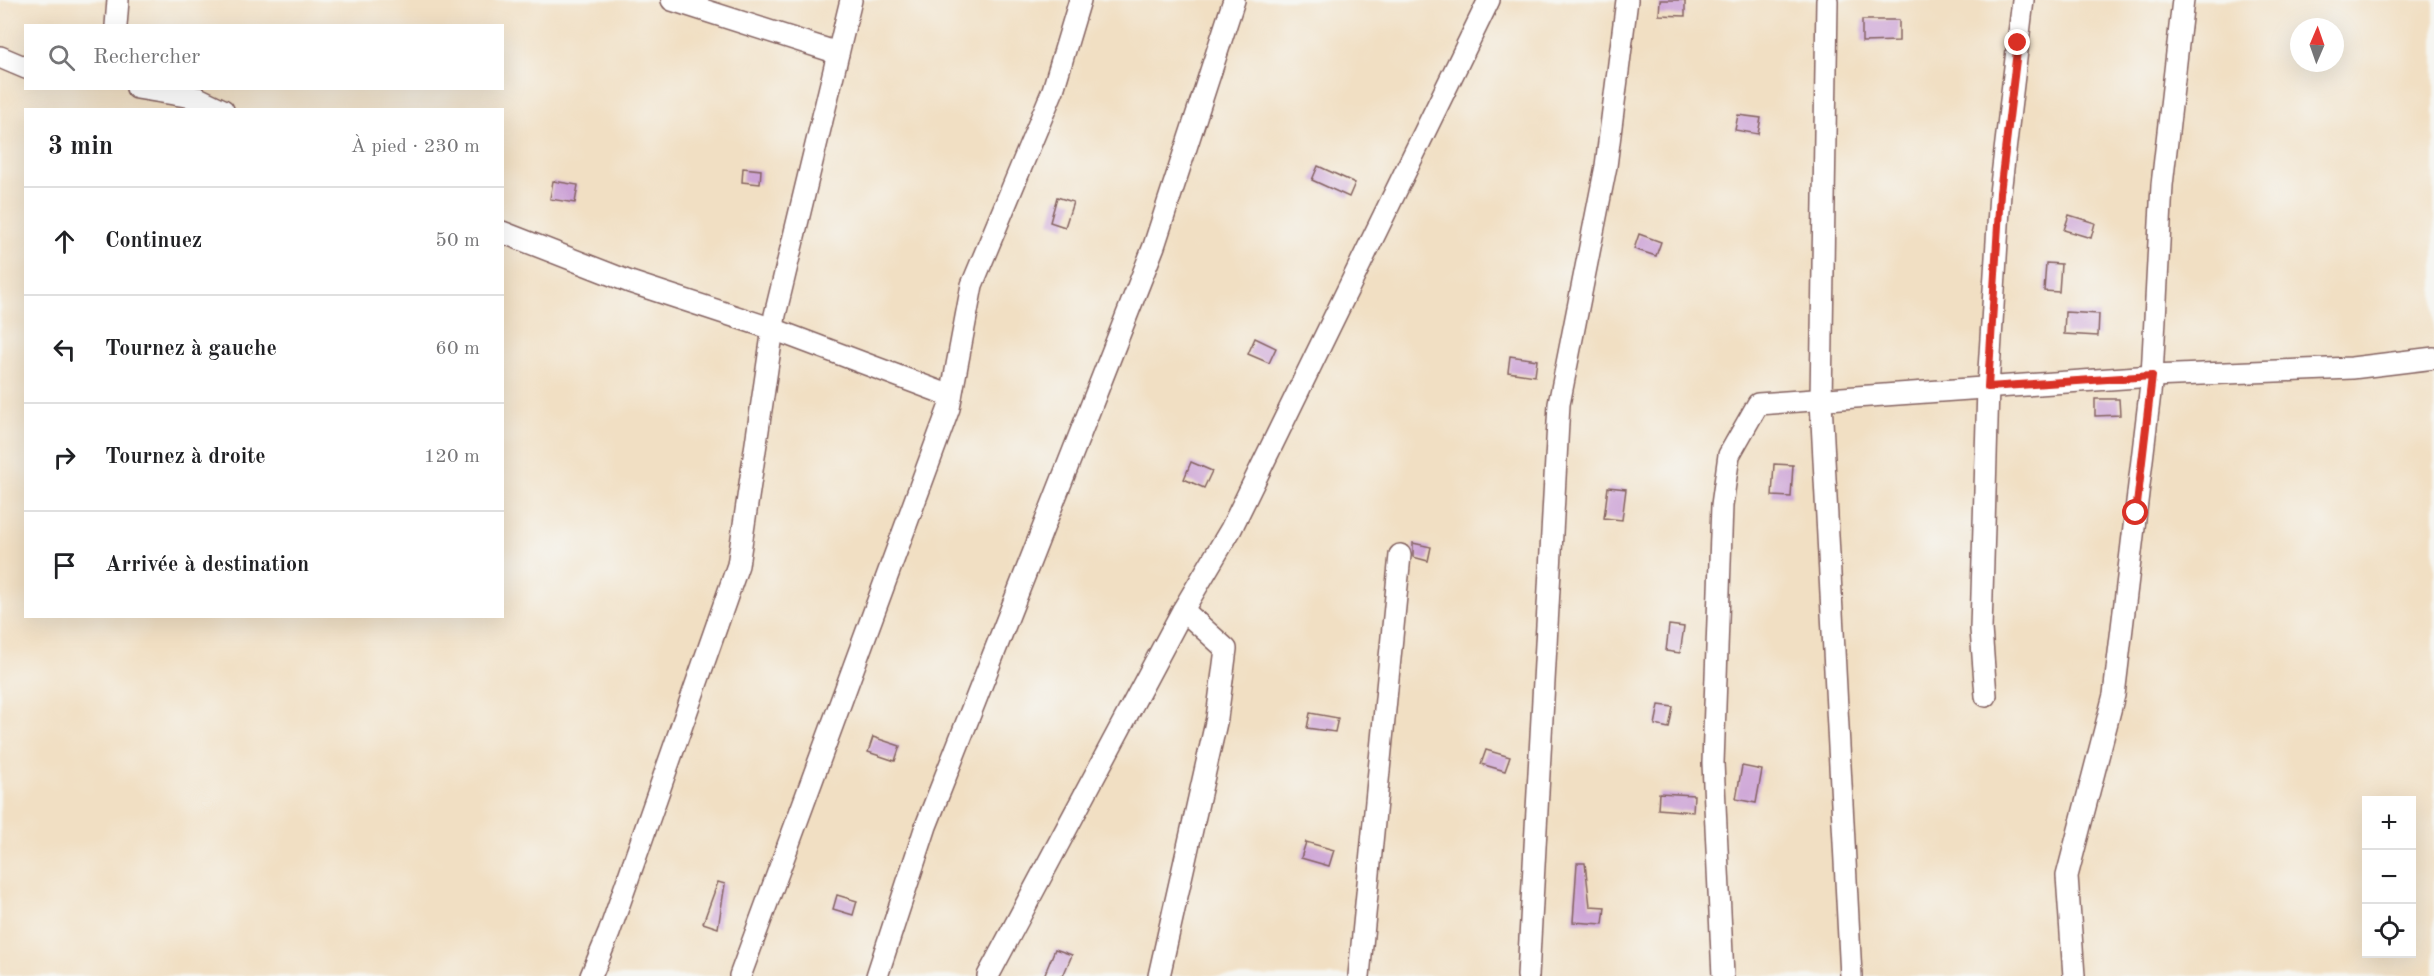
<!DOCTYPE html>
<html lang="fr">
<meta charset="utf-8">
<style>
body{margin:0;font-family:"Old Standard TT",serif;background:#f2f2f2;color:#202124}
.controls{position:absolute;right:18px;bottom:18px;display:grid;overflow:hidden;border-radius:0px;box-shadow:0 6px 24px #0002}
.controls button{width:54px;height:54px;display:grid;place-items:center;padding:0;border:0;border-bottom:2px solid #e0e0e0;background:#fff;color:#202124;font:30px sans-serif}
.compass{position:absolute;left:2290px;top:18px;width:54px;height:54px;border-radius:50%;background:#fff;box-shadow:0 6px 24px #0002;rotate:2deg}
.stop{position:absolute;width:18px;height:18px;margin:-14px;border:4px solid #d93025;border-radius:50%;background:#fff}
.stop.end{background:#d93025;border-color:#fff;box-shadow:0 2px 6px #0008}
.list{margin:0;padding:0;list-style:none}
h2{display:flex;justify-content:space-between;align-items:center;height:78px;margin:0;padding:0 24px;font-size:26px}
h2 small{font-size:20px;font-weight:400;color:#757577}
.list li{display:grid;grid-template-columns:39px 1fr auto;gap:18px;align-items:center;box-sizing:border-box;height:108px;padding:0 24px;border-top:2px solid #e0e0e0}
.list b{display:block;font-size:22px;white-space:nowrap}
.list em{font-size:20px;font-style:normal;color:#757577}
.icon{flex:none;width:33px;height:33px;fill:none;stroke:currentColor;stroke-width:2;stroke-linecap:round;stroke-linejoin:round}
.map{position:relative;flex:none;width:2434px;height:976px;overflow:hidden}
.search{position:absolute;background:#fff;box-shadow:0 6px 24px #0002;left:24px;top:24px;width:480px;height:66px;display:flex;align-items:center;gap:15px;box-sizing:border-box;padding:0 21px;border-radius:0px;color:#757577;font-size:22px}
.panel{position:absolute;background:#fff;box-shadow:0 6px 24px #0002;left:24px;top:108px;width:480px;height:510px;border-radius:0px}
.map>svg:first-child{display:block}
</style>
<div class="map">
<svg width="2434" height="976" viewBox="0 0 2434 976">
<rect width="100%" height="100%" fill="#f6f6f2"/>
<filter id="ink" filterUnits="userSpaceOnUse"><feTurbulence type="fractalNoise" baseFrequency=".0167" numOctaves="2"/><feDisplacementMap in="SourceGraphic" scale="12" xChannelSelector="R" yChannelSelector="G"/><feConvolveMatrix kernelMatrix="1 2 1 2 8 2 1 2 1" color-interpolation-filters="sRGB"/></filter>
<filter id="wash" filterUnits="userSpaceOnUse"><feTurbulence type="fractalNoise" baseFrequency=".008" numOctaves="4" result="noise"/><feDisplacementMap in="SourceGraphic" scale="24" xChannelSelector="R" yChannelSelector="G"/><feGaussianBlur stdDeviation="1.35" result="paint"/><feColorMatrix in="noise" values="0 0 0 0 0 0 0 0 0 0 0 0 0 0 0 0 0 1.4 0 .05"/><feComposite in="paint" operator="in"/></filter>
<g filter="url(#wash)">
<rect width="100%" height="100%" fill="#f1dfc3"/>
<g id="blocks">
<!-- building -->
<g fill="#cca2d6">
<path d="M1660,0h25v16l-26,-1z"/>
<path d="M1862,20h37v21l-37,1z"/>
<path d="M1738,115l23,3 -3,16 -23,-4z"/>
<path d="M1318,166l37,17 -6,14 -37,-17z"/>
<path d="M743,168l18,2 -1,14 -18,-2z"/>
<path d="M553,181l25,4 -3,18 -25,-4z"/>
<path d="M1057,197l16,5 -8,25 -15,-5z"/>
<path d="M2069,215l26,8 -4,15 -27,-8z"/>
<path d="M1639,234l22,8 -5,14 -22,-7z"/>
<path d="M2046,263l15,1 -2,28 -15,-1z"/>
<path d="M2065,312l34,2 -1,22 -34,-2z"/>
<path d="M1255,338l21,10 -7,15 -21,-9z"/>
<path d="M1510,356l27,4 -2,16 -27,-4z"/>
<path d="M2095,399h24l1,16 -25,1z"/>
<path d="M1191,462l21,9 -8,17 -20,-9z"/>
<path d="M1774,464l19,1 -2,32 -19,-1z"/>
<path d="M1608,487l18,2 -4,31 -18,-2z"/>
<path d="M1413,543l18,4 -3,14 -15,-4z"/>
<path d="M1669,625l15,2 -4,26 -14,-2z"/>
<path d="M1659,705l14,2 -4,21 -14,-3z"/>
<path d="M1310,713l28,5 -3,14 -28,-4z"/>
<path d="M873,737l27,9 -5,15 -27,-9z"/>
<path d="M1486,750l24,7 -5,14 -24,-7z"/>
<path d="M1742,766l20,4 -6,33 -20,-4z"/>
<path d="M1659,793l35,2 -1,17 -35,-3z"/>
<path d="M1306,842l28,8 -5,16 -28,-8z"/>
<path d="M1577,863h8l5,43 15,1 -2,17 -30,-2z"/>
<path d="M718,882l7,2 -7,44 -15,-5z"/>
<path d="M837,895l20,6 -4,14 -20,-6z"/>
<path d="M1055,949l17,6 -9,21h-19z"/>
</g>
</g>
</g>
<g filter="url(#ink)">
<use href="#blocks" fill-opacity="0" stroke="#846260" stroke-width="1.5"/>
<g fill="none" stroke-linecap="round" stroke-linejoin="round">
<defs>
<g id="minor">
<path d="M672,0l166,53"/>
<path d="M1827,0l-6,402 30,574"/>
<path d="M116,26l2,-26"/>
<path d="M0,57l26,11"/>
<path d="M137,88l61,10 25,12"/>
<path d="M502,232l128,50 143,47 178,67"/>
<path d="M1986,696l-5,-67 7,-242 12,-194 23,-193"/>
<path d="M591,976l18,-43 129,-368 37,-250 76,-315"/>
<path d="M740,976l209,-568 23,-123 81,-195 27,-90"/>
<path d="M877,976l49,-150 228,-580 80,-246"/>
<path d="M988,976l195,-366 48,-81 258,-529"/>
<path d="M1159,976l58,-258 9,-69 -43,-39"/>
<path d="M1359,976l41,-421"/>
<path d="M1528,976l31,-572 47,-238 21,-166"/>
<path d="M1723,976l-10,-213 9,-258 7,-50 29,-51 394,-28 200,-8 82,-10"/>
<path d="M2074,976l-7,-100 47,-181 38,-319 10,-191 21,-185"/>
</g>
</defs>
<!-- minor casing -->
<use href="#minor" stroke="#846260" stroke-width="24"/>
<!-- minor -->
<use href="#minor" stroke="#fff" stroke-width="21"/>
</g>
</g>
<g fill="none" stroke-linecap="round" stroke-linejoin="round" filter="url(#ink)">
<!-- route -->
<path stroke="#d93025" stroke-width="8" d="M2018,43l-18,150 -12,194 164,-11 -16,137"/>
</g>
</svg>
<div class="controls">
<button>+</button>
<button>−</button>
<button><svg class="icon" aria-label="locate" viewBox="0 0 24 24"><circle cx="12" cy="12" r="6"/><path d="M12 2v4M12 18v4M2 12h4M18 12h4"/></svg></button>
</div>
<svg class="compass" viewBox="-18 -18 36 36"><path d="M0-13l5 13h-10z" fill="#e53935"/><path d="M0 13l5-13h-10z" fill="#757577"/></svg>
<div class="stop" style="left:2136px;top:513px"></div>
<div class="stop end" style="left:2018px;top:43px"></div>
<div class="search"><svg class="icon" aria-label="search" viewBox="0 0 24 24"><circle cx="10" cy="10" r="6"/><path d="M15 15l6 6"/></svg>Rechercher</div>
<section class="panel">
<h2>3 min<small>À pied · 230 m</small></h2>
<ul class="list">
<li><svg class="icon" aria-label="ahead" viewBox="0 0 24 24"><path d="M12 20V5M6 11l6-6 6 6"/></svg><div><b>Continuez</b></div><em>50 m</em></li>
<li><svg class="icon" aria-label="left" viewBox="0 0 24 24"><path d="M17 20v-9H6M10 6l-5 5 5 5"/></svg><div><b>Tournez à gauche</b></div><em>60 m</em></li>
<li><svg class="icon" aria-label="right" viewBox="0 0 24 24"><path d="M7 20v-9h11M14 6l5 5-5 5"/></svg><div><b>Tournez à droite</b></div><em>120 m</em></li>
<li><svg class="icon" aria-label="arrive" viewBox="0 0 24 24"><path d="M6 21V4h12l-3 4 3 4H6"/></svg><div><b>Arrivée à destination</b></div></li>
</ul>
</section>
</div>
